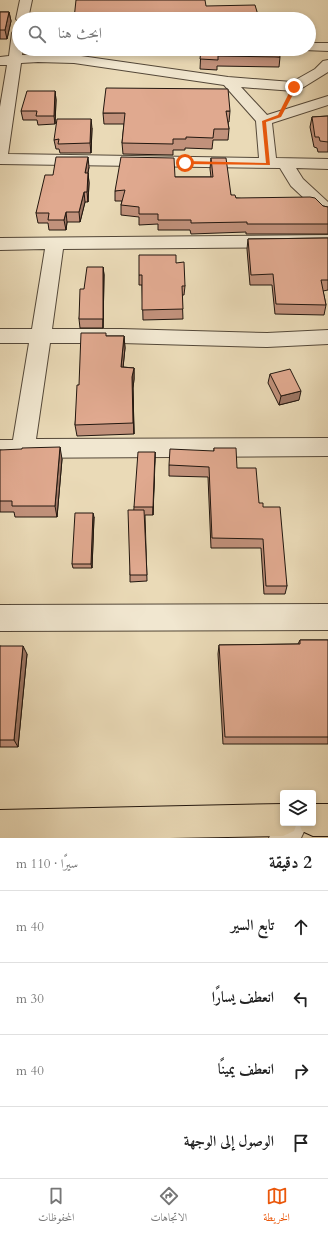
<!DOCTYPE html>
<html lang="ar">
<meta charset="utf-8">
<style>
body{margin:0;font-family:Cardo,Amiri,serif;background:#f2f2f2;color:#222;direction:rtl}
.controls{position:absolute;right:12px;bottom:12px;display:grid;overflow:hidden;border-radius:4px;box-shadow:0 2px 6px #0003}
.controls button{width:36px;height:36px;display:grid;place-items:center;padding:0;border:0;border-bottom:1px solid #e0e0e0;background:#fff;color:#222;font:20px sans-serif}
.stop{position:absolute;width:12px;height:12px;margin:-9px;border:3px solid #ea580c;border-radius:50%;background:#fff}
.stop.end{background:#ea580c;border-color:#fff;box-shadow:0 1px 4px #0008}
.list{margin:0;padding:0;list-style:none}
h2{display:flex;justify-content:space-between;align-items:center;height:52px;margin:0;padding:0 16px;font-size:17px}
h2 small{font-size:13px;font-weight:400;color:#767676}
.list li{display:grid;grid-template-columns:26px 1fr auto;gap:12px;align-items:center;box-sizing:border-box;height:72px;padding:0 16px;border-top:1px solid #e0e0e0}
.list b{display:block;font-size:15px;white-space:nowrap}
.list em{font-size:13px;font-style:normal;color:#767676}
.icon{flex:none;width:22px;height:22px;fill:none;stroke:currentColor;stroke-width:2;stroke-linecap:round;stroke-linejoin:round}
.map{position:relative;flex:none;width:328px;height:838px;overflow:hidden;direction:ltr}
.search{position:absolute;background:#fff;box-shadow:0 2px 6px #0003;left:12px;right:12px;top:12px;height:44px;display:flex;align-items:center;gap:10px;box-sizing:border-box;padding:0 14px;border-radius:22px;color:#767676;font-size:15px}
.sheet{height:340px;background:#fff}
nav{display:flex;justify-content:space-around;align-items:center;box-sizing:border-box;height:56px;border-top:1px solid #e0e0e0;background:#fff;font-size:11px;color:#767676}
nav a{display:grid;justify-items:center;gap:2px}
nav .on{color:#ea580c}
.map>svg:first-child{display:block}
</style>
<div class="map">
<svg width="328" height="838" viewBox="0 0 328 838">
<rect width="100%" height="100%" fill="#eadab7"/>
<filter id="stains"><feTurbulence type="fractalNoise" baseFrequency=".005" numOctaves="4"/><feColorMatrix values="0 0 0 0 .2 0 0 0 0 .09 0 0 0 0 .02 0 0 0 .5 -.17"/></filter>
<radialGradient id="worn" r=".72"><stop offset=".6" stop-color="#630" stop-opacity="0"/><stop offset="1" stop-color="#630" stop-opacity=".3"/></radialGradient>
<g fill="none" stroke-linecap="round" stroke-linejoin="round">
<defs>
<g id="minor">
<path d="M20,0h12l-4,19h-9v3l-3,-3z"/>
<path d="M19,29v20h4l-1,6h52l154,22 64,5 23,-13 8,-8 5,-1v12l-29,18 -5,1 -53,-4 26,28 61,-19v9l-56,18 4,35 52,1v10l-32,-1 7,11 25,23v14l-6,-1 -31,-29 -11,-18 -280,-4v-57l7,-42h-7v-8l9,-1 3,-23 2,-3zM38,62l36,1 150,22 32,36 3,37 -251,-4 13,-91z"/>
<path d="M309,43h19v8l-24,-1 5,-1z"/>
<path d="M328,235v12l-265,2 -11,80h69l146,4 61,-3v14l-61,3 -146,-4h-71l-14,96 292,-1v18l-328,2v-18h13l16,-97h-29v-14h32l13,-80 -45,1v-12z"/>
<path d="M328,604v26l-328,1v-26z"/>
<path d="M283,811v12h25l-7,15h-32l12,-26z"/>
</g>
<g id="highway">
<path d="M283,804v19h14l-3,8 -11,5 -113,2h-170v-28z"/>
<path d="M313,804h15v32h-15l-11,-5 -3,-8h14z"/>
</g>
</defs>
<!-- minor casing -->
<use href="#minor" stroke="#544839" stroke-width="2"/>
<!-- highway casing -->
<use href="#highway" stroke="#22170f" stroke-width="2"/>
<!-- minor -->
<use href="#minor" fill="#f1e7d0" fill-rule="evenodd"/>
<!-- highway -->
<use href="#highway" fill="#eadab7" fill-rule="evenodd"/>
</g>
<!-- wall -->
<g fill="#c1917b" stroke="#22170f">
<path d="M0,12h9l2,9 -4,18h-7z"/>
<path d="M201,49l79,8 -1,10 -62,-1v4l-17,-1z"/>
<path d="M55,91l1,9 -1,24 -17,1 -1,-5h-14l-2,-9z"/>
<path d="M230,111l-1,11h-1l1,7 -1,11h-15l-1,9 -27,-1v2h-12v5l-50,-1 -1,-11 2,-19h-20l-1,-11z"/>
<path d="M328,116v36h-10l-1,-4 -3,-1 -4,-20 2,-10z"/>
<path d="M92,128l-1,25h-31l-1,-4h-3l-2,-9z"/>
<path d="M211,158l20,37 5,3 87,8 5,1v27h-82v-2l-55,2 -1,-4h-32v-6l-19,1v-8l-18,-2v-10l1,-4h-7v-10l60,-14h36l-1,-8z"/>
<path d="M89,167l-1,6 1,10 -1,19h-3l-5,20h-13l-1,8h-17l-1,-7h-10l-2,-10 17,-38z"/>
<path d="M328,238v52l-5,1 3,14 -2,10 -49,-1 -3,-29h-22l-3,-36 1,-10z"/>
<path d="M176,263l9,23 -1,9h-2l1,24 -40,1 -1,-35h-3v-10z"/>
<path d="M103,267l1,8 -1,53h-23l-1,-9 5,-30z"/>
<path d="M106,336h18l1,12 -2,19 11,1v11l-1,9 1,46 -57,2 -2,-11 4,-40z"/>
<path d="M270,374l29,26 -20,5 -11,-22z"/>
<path d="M214,448l23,20 22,35 4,4 24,79 -2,8h-21l-3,-46h-50l-3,-71 -39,-1v-11l45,-14z"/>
<path d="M0,450l62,9 -5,58h-42l-1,-5h-14z"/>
<path d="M155,452l-2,63h-8l2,66 -17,1v-7l4,-68z"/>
<path d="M94,517l-2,51h-19l-1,-4z"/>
<path d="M300,640h28v104h-105l-5,-90 1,-9 79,-1z"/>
<path d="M0,646l27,8 -9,93h-18z"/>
</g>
<!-- shaded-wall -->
<g fill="#9d7664" stroke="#22170f">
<path d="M9,12l2,9 -4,18 -2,-9z"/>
<path d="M55,91l1,9 -1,24 -1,-8z"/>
<path d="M91,119l1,9 -1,25 -1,-10z"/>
<path d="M88,157l1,10 -3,16 -1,-10z"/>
<path d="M88,173l1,10 -1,19 -1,-10z"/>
<path d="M84,192l1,10 -5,20 -1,-10z"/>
<path d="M66,212l1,10 -1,8 -2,-10z"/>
<path d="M103,267l1,8 -1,53z"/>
<path d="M124,336l1,12 -3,30 -1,-11z"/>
<path d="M134,368v11l-1,9 1,46 -2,-57z"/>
<path d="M301,391l-2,9 -20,5 2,-9z"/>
<path d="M60,447l2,12 -5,58 -2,-11z"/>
<path d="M155,452v9l-2,54v-8z"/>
<path d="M93,513l1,4 -2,51 -1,-4z"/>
<path d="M23,646l4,8 -9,93 -4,-7z"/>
</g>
<!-- building -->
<g fill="#e0a98f" stroke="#22170f">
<path d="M76,0h129l1,6 49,-1 3,10h17l1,4h-202z"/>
<path d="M0,12h9l-4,18h-5z"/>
<path d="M201,49h78l1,8 -62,-1v4l-18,-1z"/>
<path d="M106,88l122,1 2,22h-4l3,18h-15l-1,9 -27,-1v2h-13v5l-51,-1 3,-30h-22z"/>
<path d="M27,91h28l-1,25h-18l1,-5h-16z"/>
<path d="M328,116v26l-8,-1 -1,-4h-4l-3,-20z"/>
<path d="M57,119h34l-1,24 -32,1 1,-5 -5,1z"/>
<path d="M56,157h32l-3,16h3l-1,19h-3l-5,20h-13l-2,8h-16l1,-7h-13l9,-38h8z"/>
<path d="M121,157l53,1 1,19h38l-2,-19h15l5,37h4l1,3 74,-1 5,1 8,8 5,1v17h-81v-2l-56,1v-3h-33v-6h-19v-7l-18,-2 4,-15 -10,1z"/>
<path d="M328,238v42h-7l5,25 -50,-1 -3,-30 -22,1 -3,-36z"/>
<path d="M139,255h37v8l8,-1 1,24h-3l1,23 -41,1v-35h-3z"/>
<path d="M87,267h16v52h-24l1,-30h4z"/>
<path d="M81,333h25v3h18l-3,31 13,1 -2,9 1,46 -58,2 2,-40h2z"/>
<path d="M290,369l11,22 -20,5 -11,-22z"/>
<path d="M60,447l-5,59h-43v-5h-12v-51l22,-1v-1z"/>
<path d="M214,448h22l1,20h19l3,35h4v4h17l7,79h-21l-3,-47 -51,-1 -3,-71 -40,-2 1,-16 44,2z"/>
<path d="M138,452h17l-2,55h-19z"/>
<path d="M128,510h16l3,65h-17z"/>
<path d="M75,513h18l-2,51h-19z"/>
<path d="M300,640h28v97h-103l-6,-92 81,-1z"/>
<path d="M0,646h23l-9,94h-14z"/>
</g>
<!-- route -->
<path fill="#ea580c" d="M294,85l3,2 -16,30 -15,5 4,43 -87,-1 2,-3 81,2 -4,-42 16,-6 14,-28z"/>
<rect width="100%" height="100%" filter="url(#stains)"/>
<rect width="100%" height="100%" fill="url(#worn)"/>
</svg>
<div class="controls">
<button><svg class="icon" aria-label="layers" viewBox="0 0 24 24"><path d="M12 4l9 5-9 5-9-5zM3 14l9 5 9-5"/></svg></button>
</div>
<div class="stop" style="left:185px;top:163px"></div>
<div class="stop end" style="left:294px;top:87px"></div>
<div class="search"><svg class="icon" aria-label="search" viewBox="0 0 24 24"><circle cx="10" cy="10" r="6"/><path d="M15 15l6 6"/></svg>ابحث هنا</div>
</div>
<section class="sheet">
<h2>2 دقيقة<small>سيرًا · 110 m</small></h2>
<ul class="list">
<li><svg class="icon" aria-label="ahead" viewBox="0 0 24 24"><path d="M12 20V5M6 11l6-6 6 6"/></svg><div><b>تابع السير</b></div><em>40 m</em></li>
<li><svg class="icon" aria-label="left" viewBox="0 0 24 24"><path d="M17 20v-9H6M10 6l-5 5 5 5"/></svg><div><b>انعطف يسارًا</b></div><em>30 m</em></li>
<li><svg class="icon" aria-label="right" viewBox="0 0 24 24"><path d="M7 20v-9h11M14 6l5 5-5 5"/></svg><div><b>انعطف يمينًا</b></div><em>40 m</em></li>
<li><svg class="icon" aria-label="arrive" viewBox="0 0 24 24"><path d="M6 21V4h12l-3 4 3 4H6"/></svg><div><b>الوصول إلى الوجهة</b></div></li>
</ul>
</section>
<nav>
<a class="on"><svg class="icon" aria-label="map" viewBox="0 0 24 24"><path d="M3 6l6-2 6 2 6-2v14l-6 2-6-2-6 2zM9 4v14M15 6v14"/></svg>الخريطة</a>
<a><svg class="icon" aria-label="directions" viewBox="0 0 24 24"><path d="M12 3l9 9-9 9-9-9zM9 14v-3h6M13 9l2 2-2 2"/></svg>الاتجاهات</a>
<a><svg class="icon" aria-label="saved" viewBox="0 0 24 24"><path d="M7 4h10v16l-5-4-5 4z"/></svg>المحفوظات</a>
</nav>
